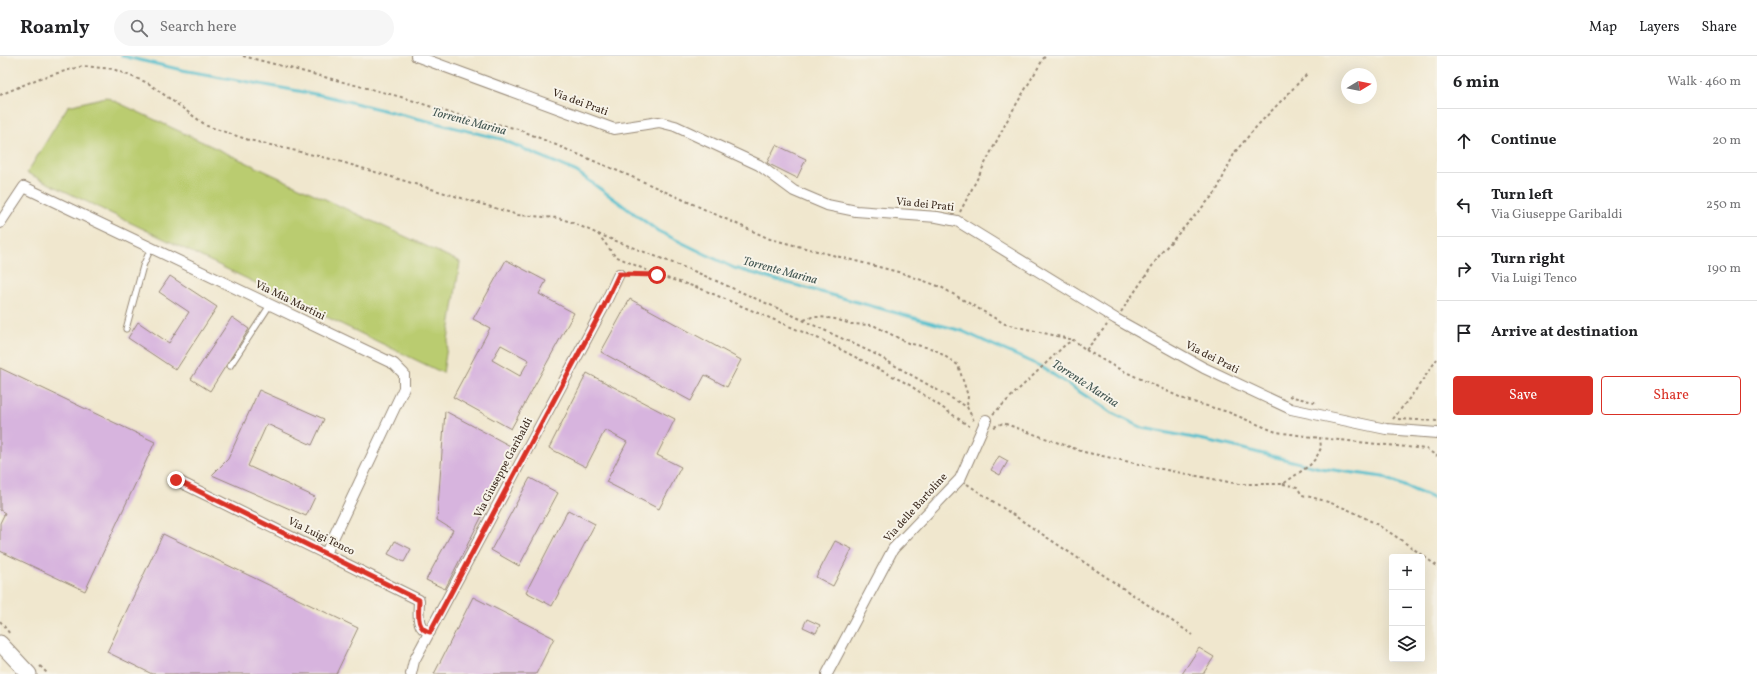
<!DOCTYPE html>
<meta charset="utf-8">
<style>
body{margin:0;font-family:Vollkorn,serif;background:#f6f6f6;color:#202124}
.controls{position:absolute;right:12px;bottom:12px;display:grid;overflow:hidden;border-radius:4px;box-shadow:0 4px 16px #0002}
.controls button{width:36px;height:36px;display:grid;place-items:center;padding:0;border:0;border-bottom:1px solid #e0e0e0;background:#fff;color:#202124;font:20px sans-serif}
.compass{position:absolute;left:1341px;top:12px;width:36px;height:36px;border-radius:50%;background:#fff;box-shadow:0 4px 16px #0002;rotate:80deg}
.stop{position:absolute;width:12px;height:12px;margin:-9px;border:3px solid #d93025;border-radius:50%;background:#fff}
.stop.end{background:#d93025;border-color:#fff;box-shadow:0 1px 4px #0008}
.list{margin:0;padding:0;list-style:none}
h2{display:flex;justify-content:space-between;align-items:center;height:52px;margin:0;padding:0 16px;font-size:17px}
h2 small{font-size:13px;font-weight:400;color:#757577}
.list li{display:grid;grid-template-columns:26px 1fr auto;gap:12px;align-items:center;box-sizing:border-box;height:64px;padding:0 16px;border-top:1px solid #e0e0e0}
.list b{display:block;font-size:15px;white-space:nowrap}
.list p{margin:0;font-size:13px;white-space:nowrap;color:#757577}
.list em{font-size:13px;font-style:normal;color:#757577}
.actions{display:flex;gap:8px;padding:12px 16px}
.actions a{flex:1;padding:9px 0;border:1px solid #d93025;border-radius:4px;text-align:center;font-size:14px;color:#d93025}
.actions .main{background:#d93025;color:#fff}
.icon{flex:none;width:22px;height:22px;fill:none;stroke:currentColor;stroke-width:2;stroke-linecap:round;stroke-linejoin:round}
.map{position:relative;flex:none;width:1437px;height:618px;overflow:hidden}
header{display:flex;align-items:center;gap:24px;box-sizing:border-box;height:56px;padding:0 20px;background:#fff;border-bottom:1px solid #e0e0e0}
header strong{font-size:19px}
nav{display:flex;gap:22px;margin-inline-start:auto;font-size:14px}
.search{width:280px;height:36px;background:#f6f6f6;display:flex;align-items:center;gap:10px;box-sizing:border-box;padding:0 14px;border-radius:22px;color:#757577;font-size:15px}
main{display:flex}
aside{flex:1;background:#fff}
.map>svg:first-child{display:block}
</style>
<header>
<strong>Roamly</strong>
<div class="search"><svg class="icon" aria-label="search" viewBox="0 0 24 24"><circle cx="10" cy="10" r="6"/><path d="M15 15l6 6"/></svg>Search here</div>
<nav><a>Map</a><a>Layers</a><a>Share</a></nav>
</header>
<main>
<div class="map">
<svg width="1437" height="618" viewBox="0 0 1437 618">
<rect width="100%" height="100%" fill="#f7f3e8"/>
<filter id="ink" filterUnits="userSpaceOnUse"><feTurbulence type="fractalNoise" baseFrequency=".025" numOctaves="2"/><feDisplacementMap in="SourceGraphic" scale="8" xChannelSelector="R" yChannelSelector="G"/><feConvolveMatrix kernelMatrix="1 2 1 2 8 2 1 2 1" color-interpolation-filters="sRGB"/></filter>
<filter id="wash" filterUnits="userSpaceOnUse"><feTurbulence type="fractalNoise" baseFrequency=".012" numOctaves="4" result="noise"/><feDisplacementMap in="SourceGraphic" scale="16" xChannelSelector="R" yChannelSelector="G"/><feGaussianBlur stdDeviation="0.9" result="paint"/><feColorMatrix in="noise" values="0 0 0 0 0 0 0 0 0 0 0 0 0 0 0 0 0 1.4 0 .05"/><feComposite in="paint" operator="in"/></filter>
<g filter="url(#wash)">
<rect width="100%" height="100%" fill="#f0e7ce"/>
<!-- green -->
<path fill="#bacc70" stroke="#7a7b47" d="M106,41l354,165 -17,111 -416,-200 41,-67z"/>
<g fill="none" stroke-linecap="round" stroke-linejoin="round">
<!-- stream -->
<path stroke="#52becc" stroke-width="3" d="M122,0l60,14 144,26 175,43 76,33 81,59 76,37 228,63 78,35 72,47 31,15 76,15 101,25 63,9 54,23"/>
</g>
<g id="blocks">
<!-- building -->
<g fill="#d7b4de" fill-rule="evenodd">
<path d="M776,89l30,14 -9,19 -30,-15z"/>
<path d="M506,204l40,21 -7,13 35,19 -63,116 -58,-32 37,-69 -17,-9zM501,289l28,15 -9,16 -28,-16z"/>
<path d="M170,220l47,31 -41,63 -48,-32 10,-16 31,21 20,-31 -30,-20z"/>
<path d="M630,243l111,61 -14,27 -22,-12 -14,26 -90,-49z"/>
<path d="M232,261l17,12 -39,62 -19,-12z"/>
<path d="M0,312l155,74 -70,149 -85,-40v-28l5,-10 -5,-3z"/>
<path d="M587,317l88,46 -18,36 24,12 -22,42 -53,-27 21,-40 -22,-12 -19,37 -37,-19z"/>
<path d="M259,334l65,29 -12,26 -45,-21 -19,42 67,31 -9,19 -94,-41 16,-16z"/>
<path d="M445,355l71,38 -71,140 -19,-9 27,-50 -16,-10z"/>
<path d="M999,400l9,5 -8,14 -9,-5z"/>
<path d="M530,422l28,15 -39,73 -28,-16z"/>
<path d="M568,454l27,14 -43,82 -26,-14z"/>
<path d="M163,478l195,94 -22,46h-184l-45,-22z"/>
<path d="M395,485l16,8 -7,13 -16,-8z"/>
<path d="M835,485l17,8 -19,37 -17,-9z"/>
<path d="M473,541l81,41 -18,36h-102z"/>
<path d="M807,563l13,6 -4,8 -13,-6z"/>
<path d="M1199,592l15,9 -11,17h-21z"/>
</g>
</g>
</g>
<g filter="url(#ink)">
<use href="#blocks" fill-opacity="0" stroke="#968876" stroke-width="1"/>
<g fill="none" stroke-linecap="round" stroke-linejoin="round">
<defs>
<g id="service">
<path d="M126,273l17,-63 8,-18"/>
<path d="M230,310l40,-61"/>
</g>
<g id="minor">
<path d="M416,0l198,73 45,-7 16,4 84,39 35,26 33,14 29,6 81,6 20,4 159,98 88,49 87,41 95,20 51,4"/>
<path d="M0,167l24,-36 370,177 10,10v14l-78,165"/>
<path d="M176,424l243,120c0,12 -4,29 11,32"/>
<path d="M411,618l3,-13 188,-351 17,-36"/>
<path d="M827,618l66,-125 67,-70 26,-59"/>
</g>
<path id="secondary" d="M0,587l29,31"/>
</defs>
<!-- service casing -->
<use href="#service" stroke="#968876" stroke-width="7"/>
<!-- minor casing -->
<use href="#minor" stroke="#968876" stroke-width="12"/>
<!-- secondary casing -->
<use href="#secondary" stroke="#968876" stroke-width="17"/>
<!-- path -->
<g stroke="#968876" stroke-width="2" stroke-dasharray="3 3" stroke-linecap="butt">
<path d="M243,0l162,42 42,14 71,17 126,53 126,57 132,34 39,14 64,37 69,16"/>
<path d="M0,39l40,-17 43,-12 30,3 35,14 59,43 42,14 86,20 183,55 40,3 13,4 27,12 98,38 81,36 96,45 94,54 7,14"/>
<path d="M960,156l50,-97 35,-59"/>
<path d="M598,178l17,22 42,19 42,13 125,53 84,43 64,44"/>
<path d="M628,219h28"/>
<path d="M1121,256l40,-59 55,-61 19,-40 22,-26 51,-53"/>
<path d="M804,264l8,-3h8l15,2 16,5 22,1 35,18 26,6 24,16 10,31 -1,11"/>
<path d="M1086,294l29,17 71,33 42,12 48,20 44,6"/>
<path d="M1204,299l9,5"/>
<path d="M1289,340l29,7"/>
<path d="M993,358l73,-70 8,-4 12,10 21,-25"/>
<path d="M1393,363l22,-28 22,-32"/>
<path d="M1398,363l39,2"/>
<path d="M994,371l9,-4 81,29 87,19 68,13h44l27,-19 6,-7 5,-10 -1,-10 106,11 11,7"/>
<path d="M967,428l226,151"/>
<path d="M1283,428l14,3 5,8c56,12 90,38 135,71"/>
<path d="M0,565l10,13"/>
<path d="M40,610l8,8"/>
</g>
<!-- service -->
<use href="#service" stroke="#fff" stroke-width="5"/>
<!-- minor -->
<use href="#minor" stroke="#fff" stroke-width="10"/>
<!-- secondary -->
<use href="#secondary" stroke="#fff" stroke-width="15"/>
</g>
</g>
<g fill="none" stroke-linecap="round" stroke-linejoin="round" filter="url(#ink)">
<!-- route -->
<path stroke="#d93025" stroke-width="5" d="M176,424l243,120c0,12 -4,29 11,32l172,-322 17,-36 38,1"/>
</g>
<g text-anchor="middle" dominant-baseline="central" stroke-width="4" stroke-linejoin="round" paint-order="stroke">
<!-- street labels -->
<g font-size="11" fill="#3b2a1e" stroke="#f7f3e8">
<text transform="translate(580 47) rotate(20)">Via dei Prati</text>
<text transform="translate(925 149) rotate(6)">Via dei Prati</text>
<text transform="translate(290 245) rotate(26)">Via Mia Martini</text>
<text transform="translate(1212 302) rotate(27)">Via dei Prati</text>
<text transform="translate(504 412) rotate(-62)">Via Giuseppe Garibaldi</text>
<text transform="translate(916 452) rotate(-48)">Via delle Bartoline</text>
<text transform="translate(321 481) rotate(26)">Via Luigi Tenco</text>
</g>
<!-- water labels -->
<g font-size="12" font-style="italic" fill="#425652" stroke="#f7f3e8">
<text transform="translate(469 66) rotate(15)">Torrente Marina</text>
<text transform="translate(780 215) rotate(15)">Torrente Marina</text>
<text transform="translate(1085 328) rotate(33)">Torrente Marina</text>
</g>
</g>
</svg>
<div class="controls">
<button>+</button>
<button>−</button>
<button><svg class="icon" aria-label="layers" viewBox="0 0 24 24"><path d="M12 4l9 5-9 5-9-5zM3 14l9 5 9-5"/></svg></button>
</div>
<svg class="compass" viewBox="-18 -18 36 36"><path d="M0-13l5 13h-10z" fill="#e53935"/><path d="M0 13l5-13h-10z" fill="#757577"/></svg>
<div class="stop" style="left:657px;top:219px"></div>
<div class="stop end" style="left:176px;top:424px"></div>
</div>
<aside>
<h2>6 min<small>Walk · 460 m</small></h2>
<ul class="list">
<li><svg class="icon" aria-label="ahead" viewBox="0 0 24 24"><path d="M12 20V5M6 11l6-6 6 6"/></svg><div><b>Continue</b></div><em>20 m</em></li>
<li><svg class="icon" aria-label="left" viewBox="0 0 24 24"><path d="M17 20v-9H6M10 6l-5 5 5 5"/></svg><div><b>Turn left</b><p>Via Giuseppe Garibaldi</p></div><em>250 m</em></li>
<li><svg class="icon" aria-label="right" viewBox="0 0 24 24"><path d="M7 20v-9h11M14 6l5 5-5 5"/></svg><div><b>Turn right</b><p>Via Luigi Tenco</p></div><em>190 m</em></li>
<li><svg class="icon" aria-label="arrive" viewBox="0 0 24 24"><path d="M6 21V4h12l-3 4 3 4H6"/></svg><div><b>Arrive at destination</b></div></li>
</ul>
<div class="actions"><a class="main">Save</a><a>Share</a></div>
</aside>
</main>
